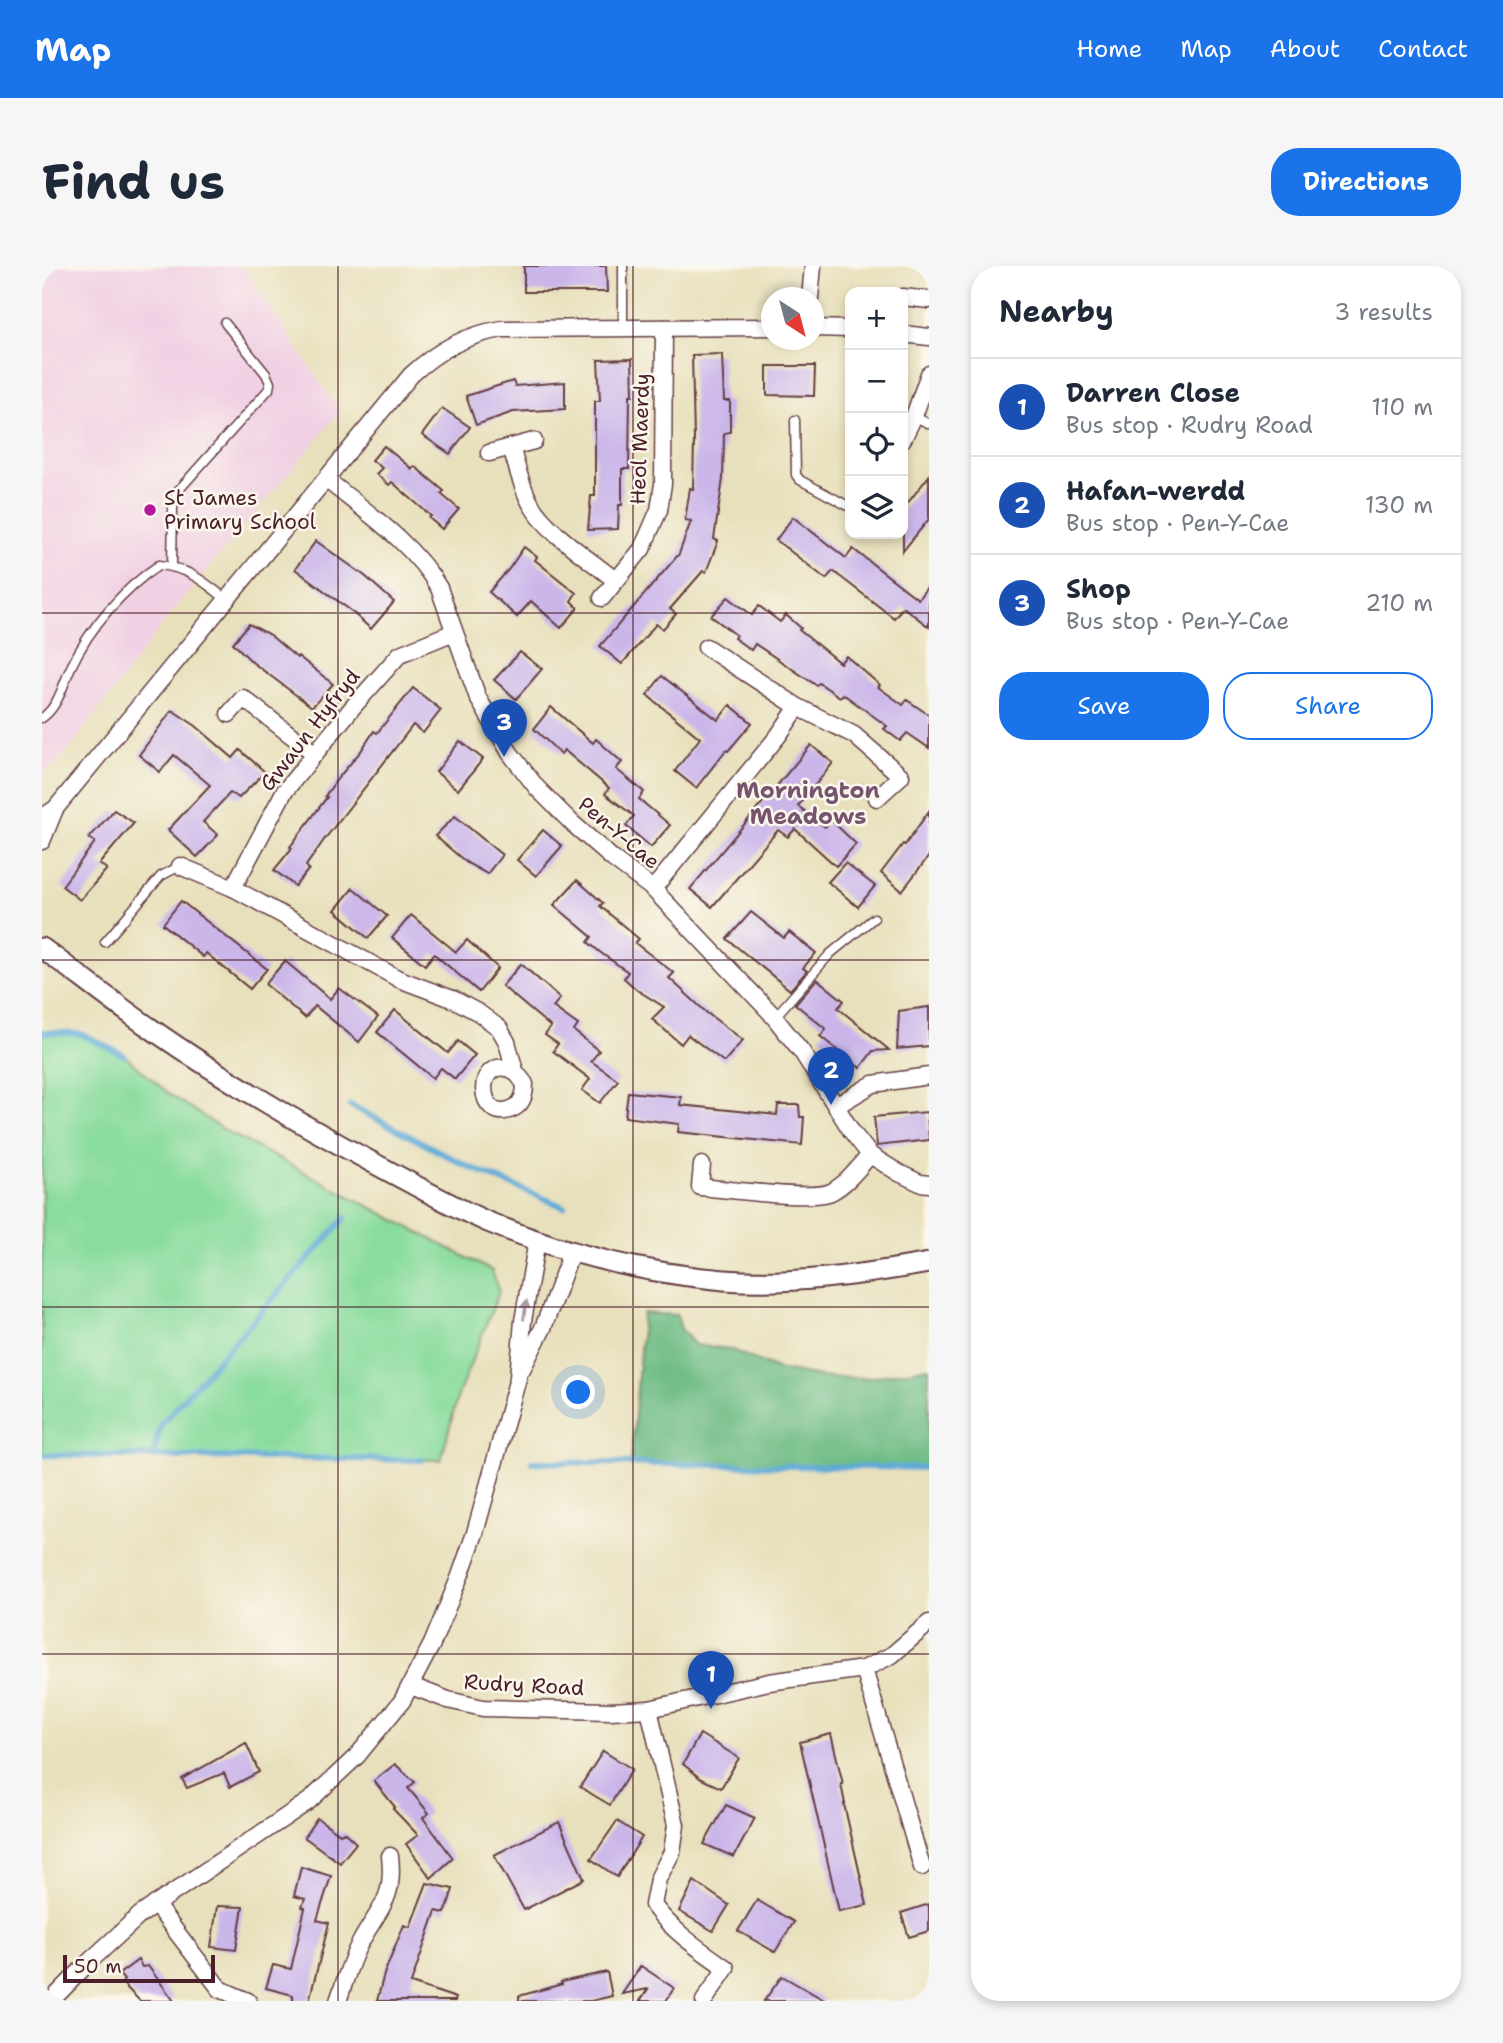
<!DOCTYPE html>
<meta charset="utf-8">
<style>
body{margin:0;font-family:"Shantell Sans",sans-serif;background:#f6f6f7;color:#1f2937}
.controls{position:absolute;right:21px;top:21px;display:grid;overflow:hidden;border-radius:14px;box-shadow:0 4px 10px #0003}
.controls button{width:63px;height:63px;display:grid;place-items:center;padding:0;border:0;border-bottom:2px solid #e0e1e3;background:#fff;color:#1f2937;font:35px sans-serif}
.compass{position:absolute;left:719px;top:21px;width:63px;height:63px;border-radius:50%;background:#fff;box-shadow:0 4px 10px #0003;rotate:144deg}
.scale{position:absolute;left:21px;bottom:18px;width:152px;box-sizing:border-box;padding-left:7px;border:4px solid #4a1f2b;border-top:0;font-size:19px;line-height:24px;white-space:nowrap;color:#4a1f2b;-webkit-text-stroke:5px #fbf7ec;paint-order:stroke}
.you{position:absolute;left:537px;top:1127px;width:24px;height:24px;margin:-18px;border:5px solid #fff;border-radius:50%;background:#1a73e8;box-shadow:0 0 0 10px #1a73e833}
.badge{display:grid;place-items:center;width:46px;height:46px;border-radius:50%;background:#1a73e8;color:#fff;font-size:23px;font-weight:700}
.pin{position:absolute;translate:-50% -58px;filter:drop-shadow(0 2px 4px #0008)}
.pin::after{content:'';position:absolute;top:37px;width:24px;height:21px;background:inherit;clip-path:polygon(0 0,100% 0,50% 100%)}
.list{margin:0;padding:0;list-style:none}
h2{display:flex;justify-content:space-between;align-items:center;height:91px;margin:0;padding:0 28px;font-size:30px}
h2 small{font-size:23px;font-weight:400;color:#747a83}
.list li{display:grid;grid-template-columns:46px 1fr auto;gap:21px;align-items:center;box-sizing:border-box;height:98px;padding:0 28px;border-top:2px solid #e0e1e3}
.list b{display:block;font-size:26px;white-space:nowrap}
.list p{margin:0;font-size:23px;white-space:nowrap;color:#747a83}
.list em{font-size:23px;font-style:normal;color:#747a83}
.actions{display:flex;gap:14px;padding:21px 28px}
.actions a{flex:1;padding:16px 0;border:2px solid #1a73e8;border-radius:28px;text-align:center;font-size:24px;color:#1a73e8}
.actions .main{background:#1a73e8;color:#fff}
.icon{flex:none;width:38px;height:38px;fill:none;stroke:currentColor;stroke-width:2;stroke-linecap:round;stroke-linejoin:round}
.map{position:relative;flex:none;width:887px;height:1735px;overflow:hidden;border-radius:28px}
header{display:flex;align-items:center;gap:42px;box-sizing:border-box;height:98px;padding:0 35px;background:#1a73e8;color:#fff}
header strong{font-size:33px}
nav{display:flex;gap:38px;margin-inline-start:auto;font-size:24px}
.intro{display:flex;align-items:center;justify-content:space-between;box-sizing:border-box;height:168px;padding:0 42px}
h1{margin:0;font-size:49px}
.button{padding:18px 32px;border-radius:28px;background:#1a73e8;color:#fff;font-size:24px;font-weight:700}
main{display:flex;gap:42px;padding:0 42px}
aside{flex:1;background:#fff;border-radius:28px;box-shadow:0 4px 10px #0003}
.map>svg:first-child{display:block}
</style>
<header>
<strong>Map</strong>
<nav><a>Home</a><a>Map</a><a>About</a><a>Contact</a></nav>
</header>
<div class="intro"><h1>Find us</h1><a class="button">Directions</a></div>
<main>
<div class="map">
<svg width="887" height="1735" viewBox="0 0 887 1735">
<rect width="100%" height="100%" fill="#fbf7ec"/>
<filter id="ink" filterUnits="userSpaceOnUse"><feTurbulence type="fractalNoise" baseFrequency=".0143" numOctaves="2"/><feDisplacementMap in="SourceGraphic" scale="14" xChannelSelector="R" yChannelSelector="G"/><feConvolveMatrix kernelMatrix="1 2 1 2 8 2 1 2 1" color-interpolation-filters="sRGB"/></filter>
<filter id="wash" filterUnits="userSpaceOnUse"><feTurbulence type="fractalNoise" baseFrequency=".00686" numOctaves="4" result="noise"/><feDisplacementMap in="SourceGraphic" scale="28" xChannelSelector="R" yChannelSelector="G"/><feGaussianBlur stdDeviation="1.57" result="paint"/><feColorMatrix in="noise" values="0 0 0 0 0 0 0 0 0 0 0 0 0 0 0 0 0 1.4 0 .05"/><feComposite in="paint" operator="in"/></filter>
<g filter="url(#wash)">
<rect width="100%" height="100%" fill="#e8e0bc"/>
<!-- built -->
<path fill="#f1d0e4" d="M0,0h200l98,146 -165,196 -104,139 -29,29z"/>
<!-- green -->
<path fill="#89dc9e" stroke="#6a7e64" stroke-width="2" d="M0,766l39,2 43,21 45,39 55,36 268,141 7,21 -41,103 -17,65 -399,-5z"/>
<!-- forest -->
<path fill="#6ebc85" stroke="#5c6e58" stroke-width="2" d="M601,1047l34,2 4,14 14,16 35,4 47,20 44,8 47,1 61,-11v101l-298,-4z"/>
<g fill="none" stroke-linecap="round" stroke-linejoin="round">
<!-- stream -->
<g stroke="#5eaad6" stroke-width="6">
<path d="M0,766l39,2 43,21"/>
<path d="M308,839l117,61 97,41"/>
<path d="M0,1189l380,5"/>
<path d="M111,1190l8,-32 184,-206"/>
<path d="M490,1196l397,6"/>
</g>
</g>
<g id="blocks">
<!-- building -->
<g fill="#cbb6ea">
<path d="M482,0h82l1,26h-83z"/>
<path d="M680,88l2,47h6v31l-6,1 -1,46 -9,60 4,2 -12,31 -3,-1 -33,38 6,5 -13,15 -7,-5 -34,40 -22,-18 79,-92 12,-33 -6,-1 5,-32 3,1 1,-50 -2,-84z"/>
<path d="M590,93l1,36h-3l-1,74h-7v36h-3l-1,24 -30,1 3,-34h4v-95h5l-2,-41z"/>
<path d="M725,100h48l-1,30 -47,-1z"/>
<path d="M471,115l2,5 50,-4v27l-52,3 -37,13 -10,-29z"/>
<path d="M400,142l28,19 -20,27 -28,-19z"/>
<path d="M342,180l28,23 2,-3 17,14 13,11 -3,3 18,15 -17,20 -13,-11 2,-2 -39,-34 -3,3 -13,-11 6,-6 -10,-8z"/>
<path d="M887,210v43l-26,32v-42z"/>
<path d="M751,251l53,41 7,-9 65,50 11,-14v42l-26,-20 -9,11 -61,-47 -7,8 -50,-39z"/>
<path d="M274,275l49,35 29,26 -23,27 -21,-19 -55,-41z"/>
<path d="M482,281l13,10 -2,3 41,33 -5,8 7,7 -17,20 -30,-27 -14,16 -28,-25 20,-23z"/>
<path d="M686,331l24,18 7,-9 21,16 6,-7 15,13 -2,2 41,33 6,-7 34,29 -2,2 25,18 4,-5 22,15v33l-22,-15 -7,8 -16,-12 3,-3 -44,-32 -3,3 -21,-14 -3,2 -61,-41 -4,6 -17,-12 2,-3 -25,-19z"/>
<path d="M207,358l21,11 27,23 1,-2 35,28 -21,23 -60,-45 -19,-19z"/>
<path d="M478,386l22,17 -26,30 -22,-19z"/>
<path d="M620,410l56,44 12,-15 22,18 -24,28 -2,-1 -30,38 -21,-17 25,-33 -53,-43z"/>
<path d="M371,422l28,22 -18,23 -10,-8 -89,115 -18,26 3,3 -14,17 -21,-16 18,-22 -2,-1 37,-50 -2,-1 13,-18 23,-27 13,-20 3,2z"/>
<path d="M509,441l42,36 3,-4 26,23 -6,7 28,23 -5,7 31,26 -19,22 -25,-21 8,-10 -29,-22 4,-6 -45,-38 -3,4 -27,-25z"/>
<path d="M130,444l24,16 37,32 7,-8 25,22 -26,26 -9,-5 -27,29 15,13 -21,22 -29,-27 42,-45 -36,-30 -14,17 -21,-17z"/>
<path d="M418,475l23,18 -25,31 -22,-18z"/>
<path d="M769,479l22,18 -35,43 27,21 6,-7 25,24 -20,22 -41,-37 -7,8 -10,-7 -66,77 -22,-18z"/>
<path d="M72,544l20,13 -35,41 8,5 -27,31 -18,-14 33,-44 -6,-4z"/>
<path d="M887,545v45l-27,35 -21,-18 22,-29 2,1z"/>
<path d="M413,550l47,39 -15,19 -20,-11 -32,-27z"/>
<path d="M501,564l19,16 -26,30 -19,-16z"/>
<path d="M803,597l30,23 -17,21 -30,-25z"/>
<path d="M535,614l26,23 -3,3 39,33 -4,4 39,30 -5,5 38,35 36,27 -19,22 -36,-27 -7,9 -29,-25 12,-12 -27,-17 -13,-12 4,-6 -27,-19 -13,-11 4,-5 -38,-32z"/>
<path d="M311,622l34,28 -19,22 -33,-28z"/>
<path d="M139,635l86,68 -17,20 -44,-36 -3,4 -40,-33z"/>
<path d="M709,646l33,26 5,-6 27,21 -13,15 4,3 -17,19 -63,-51z"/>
<path d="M369,649l45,37 11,-12 31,28 -19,24 -45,-38 -9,11 -33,-27z"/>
<path d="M243,695l45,38 9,-11 39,29 -19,25 -44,-36 -10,12 -40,-34z"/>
<path d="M479,698l39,34 -7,9 25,18 -4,6 25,20 -8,10 27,19 -18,23 -18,-13 8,-11 -37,-28 5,-7 -13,-9 6,-8 -49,-41z"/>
<path d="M775,713l27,22 -6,7 51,42 -16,1 -13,17 -40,-32 6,-7 -31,-25z"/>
<path d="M887,741v39l-32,3 2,-38z"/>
<path d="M353,744l53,43 10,-12 17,14 -20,24 -14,-11 -8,10 -56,-46z"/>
<path d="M586,826l53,5 -1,8 97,10 1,-10h21l1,12h4l-2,28 -124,-13 1,-8 -54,-7z"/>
<path d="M885,846l2,28 -52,6 -3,-29z"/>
<path d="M658,1468l39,24 -18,30 -20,-9 -18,-15z"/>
<path d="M789,1468l12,50h-2l4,20h-1l23,101 -28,6 -39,-169z"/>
<path d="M204,1477l13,29 -29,15 -6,-14 -37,15 -5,-9z"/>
<path d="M561,1485l29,18 -22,36 -30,-18z"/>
<path d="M353,1498l20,18 -7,6 21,25 -6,5 30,40 -22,20 -25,-34 12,-9 -25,-26 2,-2 -21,-26z"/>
<path d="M684,1539l29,13 -21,39 -30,-13z"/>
<path d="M275,1552l23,16 4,-2 12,11 -16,20 -36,-26z"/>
<path d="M575,1555l25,16 -25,40 -26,-18z"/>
<path d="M517,1556l25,57 -60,31 -30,-55z"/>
<path d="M259,1601l30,9 -14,44 12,3 -20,78h-16v-6l-27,-7 7,-23 18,4 14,-61 -3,-1 3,-8 -11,-3z"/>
<path d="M652,1615l35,24 -16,26 -34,-20z"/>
<path d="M385,1617l26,6 -8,24 -9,-2 -25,72 45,15 -1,3h-78l7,-27 20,-49 6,2z"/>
<path d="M715,1634l37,22 -19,30 -37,-21z"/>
<path d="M887,1638v27l-20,6 -8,-24z"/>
<path d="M175,1640l26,1 -7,43 -25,-3z"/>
<path d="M96,1694l4,7 6,-1 26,35h-34l-18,-18 2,-3 -5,-6z"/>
<path d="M599,1700l33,22 -8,13h-26l8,-12 -26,5z"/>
<path d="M565,1706l5,24 -21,5h-72v-5l43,-12 -1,-2z"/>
<path d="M740,1710l44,25h-62z"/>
</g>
</g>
</g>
<g filter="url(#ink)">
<use href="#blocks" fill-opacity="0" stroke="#623c41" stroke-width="2"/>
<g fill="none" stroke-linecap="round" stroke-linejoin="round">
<defs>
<g id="service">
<path d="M581,0v62"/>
<path d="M872,150l15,8"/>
<path d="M753,154l1,55 4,5 50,27"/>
<path d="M130,300l1,-58 3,-15 93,-104 1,-6 -4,-9 -41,-51"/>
<path d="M0,452c17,-12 21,-34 29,-51 19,-40 52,-78 88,-102 28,2 47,18 68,35"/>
<path d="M63,676l56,-66 19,-10"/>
<path d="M732,752l56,-64 44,-36"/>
</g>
<g id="minor">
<path d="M861,31l26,3"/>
<path d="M768,32l3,-32"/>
<path d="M772,62l36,1"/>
<path d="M861,68l26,3"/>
<path d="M861,173l11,-23 15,-42"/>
<path d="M469,181c6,19 10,40 20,57 14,27 61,57 85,77"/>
<path d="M447,187l45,-12"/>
<path d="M285,214c38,31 87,64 112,108l39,110 32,55 27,35 35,35 41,36 40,30 117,123 32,40 50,80 18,23 29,18 21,10 9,1"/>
<path d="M560,332l40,-49 17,-39 4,-26 1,-156"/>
<path d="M664,381l92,60 56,28 47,41 -24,22"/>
<path d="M187,448l14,-16 71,55"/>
<path d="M0,551l13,-8 356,-434c27,-25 55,-40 91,-46l270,-2"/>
<path d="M0,575l13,-32"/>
<path d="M138,600l53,22 166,91 56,21 24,13 20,15 8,14 8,29c-43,-20 -39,56 -1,37 9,-5 11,-14 11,-24l-10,-13"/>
<path d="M191,622l51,-96 68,-84 48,-54 54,-22"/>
<path d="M611,623l125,-153 20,-29"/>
<path d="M794,840l37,-22 56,-8"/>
<path d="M660,899l-2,22c26,2 111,14 131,5 16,-8 28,-25 39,-37"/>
<path d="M480,1103l21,-41 29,-77"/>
<path d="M822,1403l58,198"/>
<path d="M369,1420l37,14 35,8 128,3 38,-2 120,-27 95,-13 28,-14 37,-32"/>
<path d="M607,1443l27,116 -4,27 -14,27 -5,26c20,27 46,44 73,63l-22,33"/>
<path d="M113,1638l65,85 28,12"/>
<path d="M9,1735l39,-40 50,-46 169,-114 48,-45 45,-55 30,-57 28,-68 15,-43 43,-155 5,-57 14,-81"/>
<path d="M296,1735c7,-19 12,-40 22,-58 19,-35 35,-43 30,-87"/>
</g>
<path id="tertiary" d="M0,682c37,27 73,56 111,82 72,50 149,95 226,136 36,19 72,40 109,56 75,31 155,51 236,58 68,5 137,-5 205,-17"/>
</defs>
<!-- service casing -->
<use href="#service" stroke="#623c41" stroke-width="11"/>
<!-- minor casing -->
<use href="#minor" stroke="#623c41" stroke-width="19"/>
<!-- tertiary casing -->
<use href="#tertiary" stroke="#623c41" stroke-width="23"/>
<!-- service -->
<use href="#service" stroke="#fff" stroke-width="8"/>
<!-- minor -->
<use href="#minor" stroke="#fff" stroke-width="16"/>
<!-- tertiary -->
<use href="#tertiary" stroke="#fff" stroke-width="19"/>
</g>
<!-- one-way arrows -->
<defs><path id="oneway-solid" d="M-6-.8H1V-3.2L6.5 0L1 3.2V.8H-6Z" transform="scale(1.75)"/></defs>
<use fill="#ae9aa0" href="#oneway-solid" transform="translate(483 1044) rotate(-81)"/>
</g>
<!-- grid -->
<path fill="none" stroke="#4a1f2b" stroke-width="2" stroke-opacity="0.55" d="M296,0v1735M591,0v1735M0,347h887M0,694h887M0,1041h887M0,1388h887"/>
<!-- markers -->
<circle fill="#b5179e" stroke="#fbf7ec" stroke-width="2.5" cx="108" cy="244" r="7"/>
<g text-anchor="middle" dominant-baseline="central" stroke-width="5" stroke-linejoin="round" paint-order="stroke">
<!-- street labels -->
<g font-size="21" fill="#4a1f2b" stroke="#fbf7ec">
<text transform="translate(598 173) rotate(-88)">Heol Maerdy</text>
<text transform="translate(268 464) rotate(-52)">Gwaun Hyfryd</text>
<text transform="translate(577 567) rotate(40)">Pen-Y-Cae</text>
<text transform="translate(482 1419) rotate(3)">Rudry Road</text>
</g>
<!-- poi labels -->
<g font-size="21" fill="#4a1f2b" stroke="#fbf7ec" text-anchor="start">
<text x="122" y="232">St James<tspan x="122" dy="24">Primary School</tspan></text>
</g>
<!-- neighbourhood labels -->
<g font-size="23" font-weight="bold" fill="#77546e" stroke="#fbf7ec">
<text x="766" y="524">Mornington<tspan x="766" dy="26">Meadows</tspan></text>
</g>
</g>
</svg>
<div class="controls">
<button>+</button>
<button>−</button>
<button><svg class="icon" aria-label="locate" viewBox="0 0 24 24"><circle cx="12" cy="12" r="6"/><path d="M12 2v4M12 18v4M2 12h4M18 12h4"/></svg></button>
<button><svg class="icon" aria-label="layers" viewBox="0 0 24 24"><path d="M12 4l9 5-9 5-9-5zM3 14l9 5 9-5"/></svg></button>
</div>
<svg class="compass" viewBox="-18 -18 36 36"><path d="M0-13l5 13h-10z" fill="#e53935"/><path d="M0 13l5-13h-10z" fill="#747a83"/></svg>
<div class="scale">50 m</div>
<div class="you"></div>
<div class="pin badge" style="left:669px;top:1443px;background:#1a4fb4">1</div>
<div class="pin badge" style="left:789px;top:839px;background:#1a4fb4">2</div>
<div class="pin badge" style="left:462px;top:491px;background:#1a4fb4">3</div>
</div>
<aside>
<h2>Nearby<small>3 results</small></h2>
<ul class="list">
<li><span class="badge" style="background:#1a4fb4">1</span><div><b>Darren Close</b><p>Bus stop · Rudry Road</p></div><em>110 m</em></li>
<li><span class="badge" style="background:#1a4fb4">2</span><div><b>Hafan-werdd</b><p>Bus stop · Pen-Y-Cae</p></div><em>130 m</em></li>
<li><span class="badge" style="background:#1a4fb4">3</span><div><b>Shop</b><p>Bus stop · Pen-Y-Cae</p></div><em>210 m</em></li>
</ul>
<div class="actions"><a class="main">Save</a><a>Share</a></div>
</aside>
</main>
